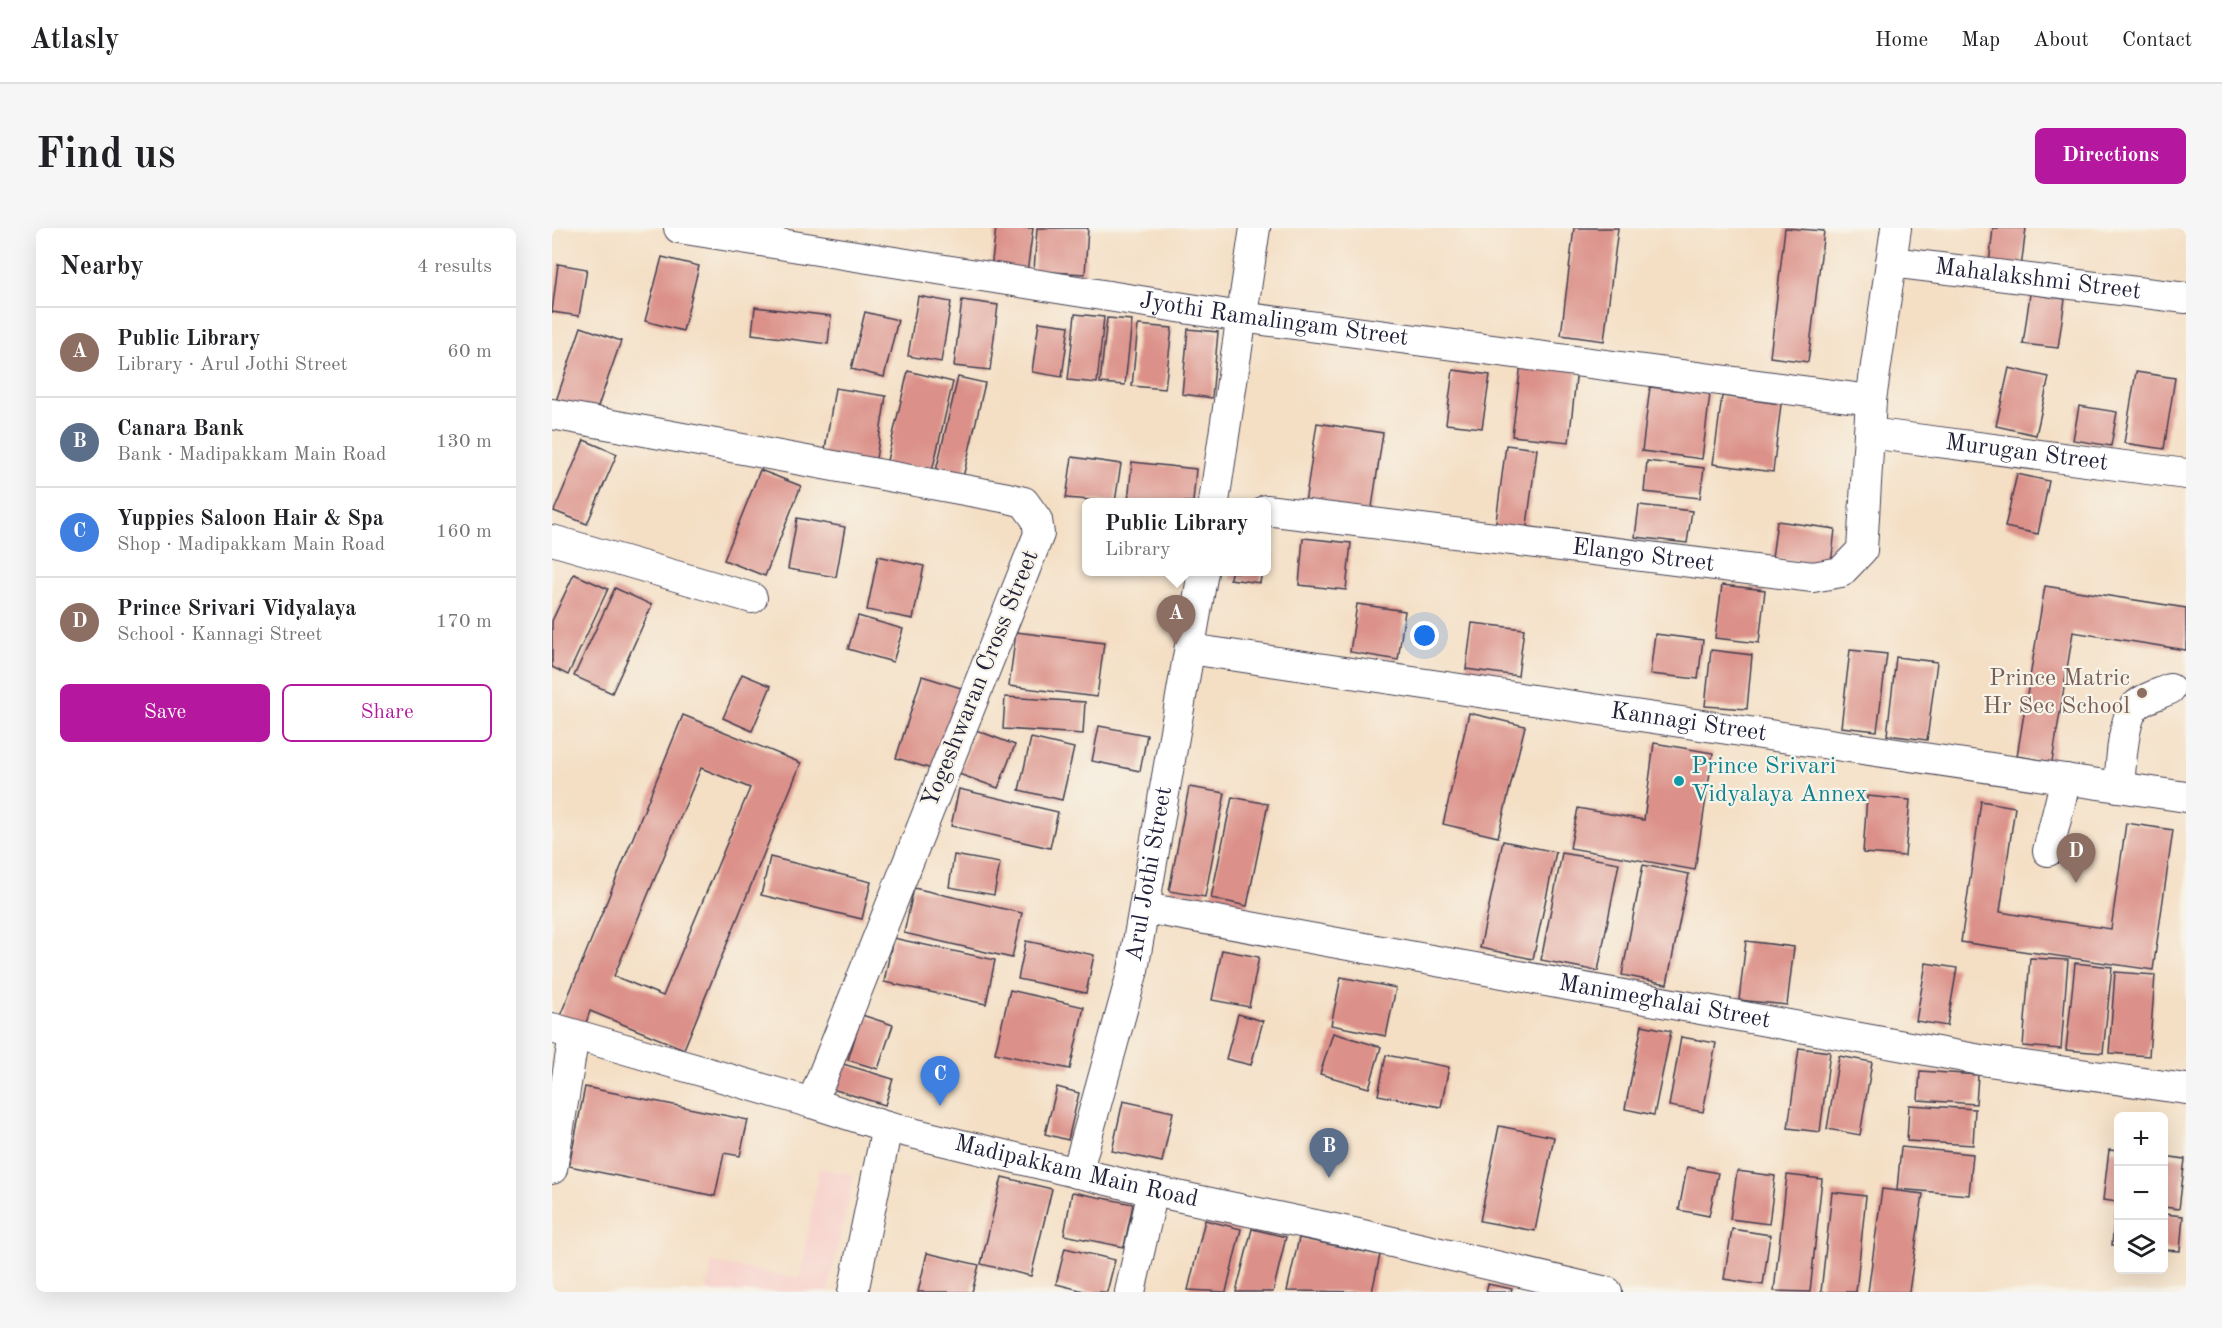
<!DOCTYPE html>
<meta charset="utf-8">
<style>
body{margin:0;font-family:"Old Standard TT",serif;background:#f6f6f6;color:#202124}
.controls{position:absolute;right:18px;bottom:18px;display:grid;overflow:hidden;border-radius:9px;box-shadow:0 6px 24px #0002}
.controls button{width:54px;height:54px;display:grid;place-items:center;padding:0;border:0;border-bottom:2px solid #e0e0e0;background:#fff;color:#202124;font:30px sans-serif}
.you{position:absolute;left:873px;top:408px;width:21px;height:21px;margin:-15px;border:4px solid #fff;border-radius:50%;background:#1a73e8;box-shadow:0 0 0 9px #1a73e833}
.badge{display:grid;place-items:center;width:39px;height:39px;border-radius:50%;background:#b5179e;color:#fff;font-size:20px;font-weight:700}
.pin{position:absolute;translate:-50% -50px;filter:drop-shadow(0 2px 3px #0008)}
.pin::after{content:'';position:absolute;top:32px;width:21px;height:18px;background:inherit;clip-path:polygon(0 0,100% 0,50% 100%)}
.popup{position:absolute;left:530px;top:270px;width:189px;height:78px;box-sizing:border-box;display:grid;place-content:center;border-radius:9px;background:#fff;filter:drop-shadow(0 2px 4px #0005);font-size:20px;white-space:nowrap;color:#757577}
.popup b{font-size:22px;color:#202124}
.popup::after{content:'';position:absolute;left:50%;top:100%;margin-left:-12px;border:12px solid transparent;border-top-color:#fff}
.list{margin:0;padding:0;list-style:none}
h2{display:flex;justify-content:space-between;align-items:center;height:78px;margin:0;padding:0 24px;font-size:26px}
h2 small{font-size:20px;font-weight:400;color:#757577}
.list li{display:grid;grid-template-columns:39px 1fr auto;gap:18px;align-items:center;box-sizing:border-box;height:90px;padding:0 24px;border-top:2px solid #e0e0e0}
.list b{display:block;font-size:22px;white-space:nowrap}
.list p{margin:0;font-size:20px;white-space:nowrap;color:#757577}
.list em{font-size:20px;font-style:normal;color:#757577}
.actions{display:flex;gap:12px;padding:18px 24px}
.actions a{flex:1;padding:14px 0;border:2px solid #b5179e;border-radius:9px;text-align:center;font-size:21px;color:#b5179e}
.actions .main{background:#b5179e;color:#fff}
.icon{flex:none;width:33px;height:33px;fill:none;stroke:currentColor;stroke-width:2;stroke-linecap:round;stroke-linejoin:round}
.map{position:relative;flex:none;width:1634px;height:1064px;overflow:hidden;border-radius:9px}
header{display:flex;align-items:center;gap:36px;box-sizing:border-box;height:84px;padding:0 30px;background:#fff;border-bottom:2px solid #e0e0e0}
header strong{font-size:28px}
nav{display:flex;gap:33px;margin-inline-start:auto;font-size:21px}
.intro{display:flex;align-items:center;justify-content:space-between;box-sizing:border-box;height:144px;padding:0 36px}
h1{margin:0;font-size:42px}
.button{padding:15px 27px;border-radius:9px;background:#b5179e;color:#fff;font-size:21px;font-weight:700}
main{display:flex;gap:36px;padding:0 36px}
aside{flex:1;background:#fff;border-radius:9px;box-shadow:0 6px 24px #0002}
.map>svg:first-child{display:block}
</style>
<header>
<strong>Atlasly</strong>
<nav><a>Home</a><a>Map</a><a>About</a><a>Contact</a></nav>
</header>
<div class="intro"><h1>Find us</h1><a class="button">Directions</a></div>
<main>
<aside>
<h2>Nearby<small>4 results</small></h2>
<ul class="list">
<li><span class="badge" style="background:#8d6e63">A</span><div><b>Public Library</b><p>Library · Arul Jothi Street</p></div><em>60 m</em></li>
<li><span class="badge" style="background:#5c6f8a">B</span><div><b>Canara Bank</b><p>Bank · Madipakkam Main Road</p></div><em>130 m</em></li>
<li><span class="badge" style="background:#3f7fe0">C</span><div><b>Yuppies Saloon Hair &amp; Spa</b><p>Shop · Madipakkam Main Road</p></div><em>160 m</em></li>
<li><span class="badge" style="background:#8d6e63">D</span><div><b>Prince Srivari Vidyalaya</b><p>School · Kannagi Street</p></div><em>170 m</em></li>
</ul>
<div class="actions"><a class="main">Save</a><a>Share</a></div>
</aside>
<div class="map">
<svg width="1634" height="1064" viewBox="0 0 1634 1064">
<rect width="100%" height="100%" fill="#f7f3e8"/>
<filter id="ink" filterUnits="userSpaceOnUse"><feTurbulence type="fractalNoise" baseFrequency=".0167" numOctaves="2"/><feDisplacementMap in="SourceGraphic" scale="12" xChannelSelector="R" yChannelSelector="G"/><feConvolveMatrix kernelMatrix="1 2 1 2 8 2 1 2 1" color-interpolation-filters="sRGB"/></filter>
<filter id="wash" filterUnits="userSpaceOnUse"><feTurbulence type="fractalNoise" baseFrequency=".008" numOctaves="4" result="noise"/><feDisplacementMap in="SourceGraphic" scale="24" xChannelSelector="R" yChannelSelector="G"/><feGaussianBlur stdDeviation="1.35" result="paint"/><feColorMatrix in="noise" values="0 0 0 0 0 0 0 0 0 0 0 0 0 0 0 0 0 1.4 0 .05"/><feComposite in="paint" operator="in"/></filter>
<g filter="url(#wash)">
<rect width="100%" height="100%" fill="#f4dfc5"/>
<!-- built -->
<path fill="#f7d0ca" d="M267,940l35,7 -26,117h-122l6,-29 88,15z"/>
<g id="blocks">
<!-- building -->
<g fill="#db9189" fill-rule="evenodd">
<path d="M444,0h37l-6,45 -36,-4z"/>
<path d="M485,0h51l-3,46 -51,-3z"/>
<path d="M1022,0h44l-14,113 -43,-6z"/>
<path d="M1233,0l39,3 -16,131 -38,-5z"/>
<path d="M1441,0h33l-5,40 -32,-4z"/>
<path d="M110,29l37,9 -16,65 -38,-10z"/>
<path d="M6,36l29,5 -8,47 -27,-4z"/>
<path d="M1478,66l35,5 -7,49 -35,-4z"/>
<path d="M366,68l33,6 -10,60 -33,-6z"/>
<path d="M410,72l36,5 -8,65 -36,-4z"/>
<path d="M203,79l76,9 -3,28 -76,-10z"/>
<path d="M313,84l33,8 -14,57 -33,-8z"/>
<path d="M523,86l29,3 -7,66 -29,-3z"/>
<path d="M555,90l25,2 -7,65 -25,-2z"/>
<path d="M487,94l30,4 -7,51 -30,-5z"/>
<path d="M586,97l34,3 -7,61 -33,-3z"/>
<path d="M29,99l40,14 -27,77 -39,-14z"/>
<path d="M636,101l30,3 -6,66 -30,-4z"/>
<path d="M969,135l56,6 -8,73 -57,-6z"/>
<path d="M1457,140l40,9 -13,58 -40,-9z"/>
<path d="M901,142l37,5 -8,53 -36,-4z"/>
<path d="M356,143l45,11 -23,98 -45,-11z"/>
<path d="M1584,144l39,6 -11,71 -40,-6z"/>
<path d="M406,149l27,6 -24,103 -27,-7z"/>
<path d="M1098,159l60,7 -8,65 -60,-8z"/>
<path d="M283,160l51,8 -12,75 -51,-9z"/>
<path d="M1170,168l59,8 -8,68 -60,-8z"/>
<path d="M1527,178l38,6 -6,34 -38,-6z"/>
<path d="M765,195l66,10 -12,81 -66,-11z"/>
<path d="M32,212l33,14 -30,70 -33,-13z"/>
<path d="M954,217l31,4 -11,84 -31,-4z"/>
<path d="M520,229l49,7 -6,38 -49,-4z"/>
<path d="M1095,233l57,7 -4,30 -56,-6z"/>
<path d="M580,234l64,7 -3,33h-65z"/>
<path d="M208,242l41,16 -36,90 -41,-16z"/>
<path d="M1465,246l32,7 -11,53 -33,-7z"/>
<path d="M1087,277l53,6 -5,32 -52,-6z"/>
<path d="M245,290l48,9 -9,50 -48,-8z"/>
<path d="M1225,293l58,8 -4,36 -59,-7z"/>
<path d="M751,310l48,5 -5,47 -47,-5z"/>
<path d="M326,328l46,10 -11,53 -46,-9z"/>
<path d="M679,344h31l-2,11 -30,-4z"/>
<path d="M22,346l34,15 -40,86 -16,-8v-46z"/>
<path d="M1170,357l43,5 -6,53 -44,-5z"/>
<path d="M1493,358l141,22v42l-113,-18 -21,130 -35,-6z"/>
<path d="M63,360l37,17 -40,88 -38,-17z"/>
<path d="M805,376l48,7 -7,49 -48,-8z"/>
<path d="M306,388l45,13 -10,33 -45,-13z"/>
<path d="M920,395l52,6 -6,47 -52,-7z"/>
<path d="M464,404l88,11 -7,54 -88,-11z"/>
<path d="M1103,406l48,6 -5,39 -48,-5z"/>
<path d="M1159,422l41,5 -5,54 -42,-3z"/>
<path d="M1298,422l37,4 -10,77 -36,-4z"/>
<path d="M1344,429l41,5 -10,78 -40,-5z"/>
<path d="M190,446l29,12 -19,45 -29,-13z"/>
<path d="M370,448l39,12 -26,82 -39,-12z"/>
<path d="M453,469l80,5 -2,32 -80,-5z"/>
<path d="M917,485l56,13 -27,111 -55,-13z"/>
<path d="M131,487l118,48 -117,286 -94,-38 -5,15 -25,-10zM149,540l49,20 -87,208 -49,-20z"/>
<path d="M547,498l48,9 -7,36 -48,-10z"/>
<path d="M424,502l39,15 -17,43 -39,-14z"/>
<path d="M479,510l43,10 -12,52 -43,-10z"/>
<path d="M1102,515l59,10 -18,117 -125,-22 8,-40 66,12z"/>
<path d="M637,559l36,6 -20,104 -36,-6z"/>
<path d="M407,561l99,23 -8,36 -99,-22z"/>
<path d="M1315,568l43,4 -5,56 -42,-3z"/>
<path d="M680,569l36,7 -21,102 -36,-8z"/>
<path d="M1429,573l34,6 -15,105 35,6 76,11 15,-106 47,7 -20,140 -192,-28z"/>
<path d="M951,613l53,11 -23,107 -53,-11z"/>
<path d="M1010,625l57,10 -21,108 -57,-11z"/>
<path d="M402,627l46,8 -6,32 -45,-8z"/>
<path d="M218,629l101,25 -9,37 -101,-24z"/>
<path d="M1091,637l46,9 -22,110 -45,-9z"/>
<path d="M362,660l108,25 -10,45 -108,-25z"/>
<path d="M341,710l102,22 -9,44 -102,-22z"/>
<path d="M474,713l68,14 -8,38 -68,-14z"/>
<path d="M1194,713l48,6 -7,58 -48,-5z"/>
<path d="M670,722l37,7 -10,50 -37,-7z"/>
<path d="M1478,730l38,2 -7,89 -38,-3z"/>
<path d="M1374,735l31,5 -10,58 -31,-5z"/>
<path d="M1523,735l37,4 -9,86 -37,-3z"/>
<path d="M1563,744l40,3 -6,81 -40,-3z"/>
<path d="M789,749l55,11 -10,48 -55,-11z"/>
<path d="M458,762l74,17 -14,62 -75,-16z"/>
<path d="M686,786l25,7 -12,44 -25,-6z"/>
<path d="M310,787l31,10 -15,44 -30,-9z"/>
<path d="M1090,797l29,6 -17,84 -29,-6z"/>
<path d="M781,805l48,14 -12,41 -49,-14z"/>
<path d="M1129,809l35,6 -13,69 -34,-6z"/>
<path d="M1247,820l31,4 -10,80 -32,-4z"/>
<path d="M834,827l63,12 -8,40 -63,-12z"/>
<path d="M1287,828l33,6 -12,73 -33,-6z"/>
<path d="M288,835l53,16 -8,26 -53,-16z"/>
<path d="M1368,843l58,4 -2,29 -58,-4z"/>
<path d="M33,859l163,33 -8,36 -16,-3 -9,43 -146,-30z"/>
<path d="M505,859l22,6 -11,47 -23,-6z"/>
<path d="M571,873l50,11 -11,50 -50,-11z"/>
<path d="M1357,877l66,4 -2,36 -66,-4z"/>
<path d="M947,898l55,11 -19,94 -55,-10z"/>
<path d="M1349,919l72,7 -4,41 -72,-6z"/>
<path d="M1557,922l9,1v51l-15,-2z"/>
<path d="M1612,928l21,3 -6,50 -15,-2z"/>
<path d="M1135,939l31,6 -9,43 -30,-6z"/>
<path d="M1185,943l38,5 -6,48 -39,-5z"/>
<path d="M1235,947l35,4 -12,113 -36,-1z"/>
<path d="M450,949l50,12 -21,87 -50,-12z"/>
<path d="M1330,961l41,5 -14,98h-41z"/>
<path d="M520,964l61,12 -9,43 -60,-12z"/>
<path d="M1280,964l34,4 -10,96h-35z"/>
<path d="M1563,982h3v35h-6z"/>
<path d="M1612,986l19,2 -3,35 -16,-1z"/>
<path d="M653,992l36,9 -15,63 -38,-2z"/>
<path d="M700,1001l34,8 -13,55h-37z"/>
<path d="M1180,1001l38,6 -7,50 -39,-6z"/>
<path d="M747,1010l81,17 -8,37 -85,-1z"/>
<path d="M513,1020l50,12 -8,32h-19l-32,-8z"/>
<path d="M375,1025l52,12 -7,27h-54z"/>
<path d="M936,1056l24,5 -1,3h-25z"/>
</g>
</g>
</g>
<g filter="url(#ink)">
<use href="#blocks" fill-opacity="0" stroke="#423e50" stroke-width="1.5"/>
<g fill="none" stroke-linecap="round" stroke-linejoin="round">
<defs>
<g id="minor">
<path id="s1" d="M127,0l562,89 630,83"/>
<path id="s2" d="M1339,34l295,36"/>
<path d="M0,186l456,84 16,4 13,18 2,14 -227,569"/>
<path id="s3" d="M1317,205l317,41"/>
<path d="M662,274l41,-274"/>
<path id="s4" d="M714,282l547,67 28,-5 21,-22 9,-150 25,-172"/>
<path d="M0,312l200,58"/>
<path id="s5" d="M638,421l996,148"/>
<path d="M1567,559c2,-20 3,-61 14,-78 7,-10 26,-15 37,-20"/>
<path d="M1496,623l18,-72"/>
<path id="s6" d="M593,680l836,152 205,29"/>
<path id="s7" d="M0,800l260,75 75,24 266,64 205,43 249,58"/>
<path d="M0,941l22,-134"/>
<path id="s8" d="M525,945l56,-203 70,-398"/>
<path d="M301,1064l34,-165"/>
<path d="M578,1064l23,-101"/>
</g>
</defs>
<!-- minor casing -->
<use href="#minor" stroke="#423e50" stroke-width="32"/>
<!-- minor -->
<use href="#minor" stroke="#fff" stroke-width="30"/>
</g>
</g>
<!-- markers -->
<circle fill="#8d6e63" stroke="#f7f3e8" stroke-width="2" cx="1590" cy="465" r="6"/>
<circle fill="#0f9aa8" stroke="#f7f3e8" stroke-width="2" cx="1127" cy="553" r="6"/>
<g text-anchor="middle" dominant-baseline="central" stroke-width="4.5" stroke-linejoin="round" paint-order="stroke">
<!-- street labels -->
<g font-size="24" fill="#22223b" stroke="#f7f3e8">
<text stroke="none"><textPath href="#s2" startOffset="148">Mahalakshmi Street</textPath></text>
<text stroke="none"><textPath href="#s1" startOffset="602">Jyothi Ramalingam Street</textPath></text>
<text stroke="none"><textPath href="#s3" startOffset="159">Murugan Street</textPath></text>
<text stroke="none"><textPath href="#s4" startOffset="380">Elango Street</textPath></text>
<text transform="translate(429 451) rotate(-68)">Yogeshwaran Cross Street</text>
<text stroke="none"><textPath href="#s5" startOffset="504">Kannagi Street</textPath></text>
<text stroke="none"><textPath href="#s8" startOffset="308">Arul Jothi Street</textPath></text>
<text stroke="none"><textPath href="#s6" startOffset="528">Manimeghalai Street</textPath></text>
<text stroke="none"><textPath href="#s7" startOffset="544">Madipakkam Main Road</textPath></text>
</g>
<!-- education labels -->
<g font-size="24" fill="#785e54" stroke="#f7f3e8" text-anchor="end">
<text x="1578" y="451">Prince Matric<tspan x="1578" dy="28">Hr Sec School</tspan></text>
</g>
<!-- culture labels -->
<g font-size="24" fill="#0d838f" stroke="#f7f3e8" text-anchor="start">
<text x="1139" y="539">Prince Srivari<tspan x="1139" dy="28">Vidyalaya Annex</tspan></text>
</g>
</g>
</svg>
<div class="controls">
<button>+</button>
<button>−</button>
<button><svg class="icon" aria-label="layers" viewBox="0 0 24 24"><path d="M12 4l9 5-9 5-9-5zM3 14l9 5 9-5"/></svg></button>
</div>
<div class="you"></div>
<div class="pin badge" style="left:624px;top:417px;background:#8d6e63">A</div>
<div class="popup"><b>Public Library</b>Library</div>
<div class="pin badge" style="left:777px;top:950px;background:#5c6f8a">B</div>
<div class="pin badge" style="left:388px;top:878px;background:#3f7fe0">C</div>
<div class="pin badge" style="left:1524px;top:655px;background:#8d6e63">D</div>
</div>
</main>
